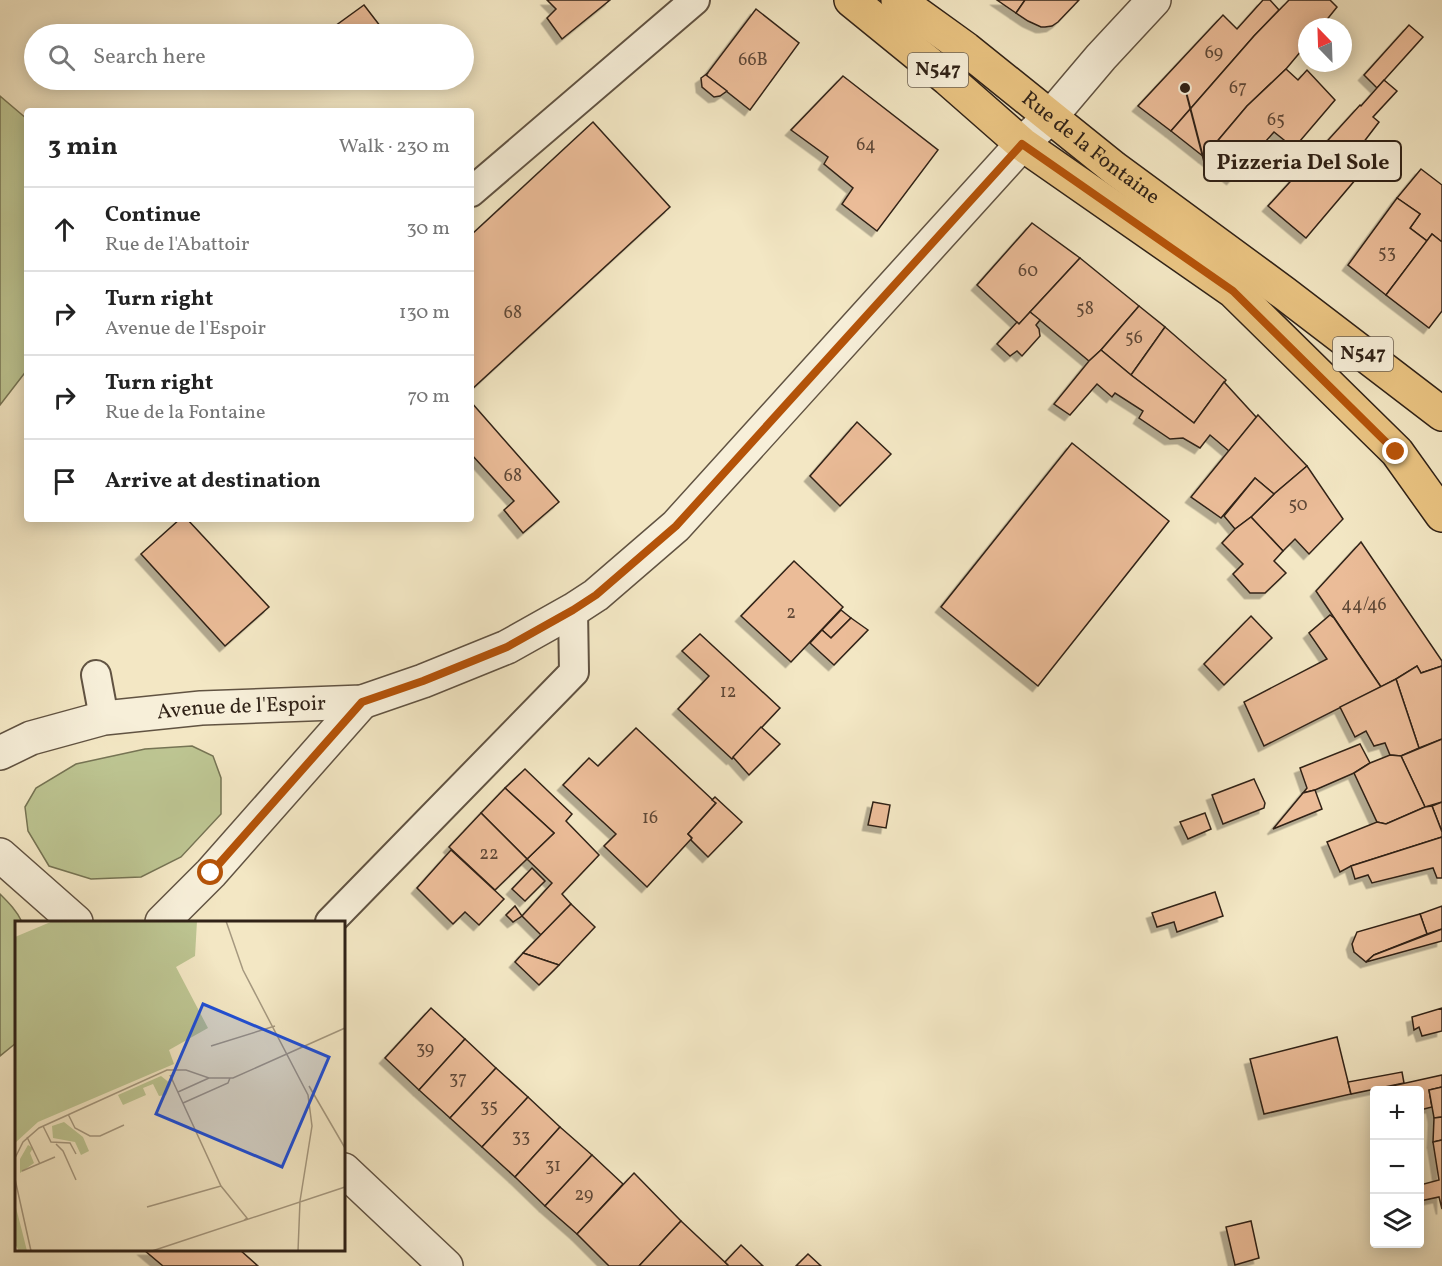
<!DOCTYPE html>
<meta charset="utf-8">
<style>
body{margin:0;font-family:Vollkorn,serif;background:#f2f2f2;color:#222}
.controls{position:absolute;right:18px;bottom:18px;display:grid;overflow:hidden;border-radius:6px;box-shadow:0 3px 15px #0003}
.controls button{width:54px;height:54px;display:grid;place-items:center;padding:0;border:0;border-bottom:2px solid #e0e0e0;background:#fff;color:#222;font:30px sans-serif}
.compass{position:absolute;left:1298px;top:18px;width:54px;height:54px;border-radius:50%;background:#fff;box-shadow:0 3px 15px #0003;rotate:337deg}
.stop{position:absolute;width:18px;height:18px;margin:-14px;border:4px solid #b45309;border-radius:50%;background:#fff}
.stop.end{background:#b45309;border-color:#fff;box-shadow:0 2px 6px #0008}
.list{margin:0;padding:0;list-style:none}
h2{display:flex;justify-content:space-between;align-items:center;height:78px;margin:0;padding:0 24px;font-size:26px}
h2 small{font-size:20px;font-weight:400;color:#767676}
.list li{display:grid;grid-template-columns:39px 1fr auto;gap:18px;align-items:center;box-sizing:border-box;height:84px;padding:0 24px;border-top:2px solid #e0e0e0}
.list b{display:block;font-size:22px;white-space:nowrap}
.list p{margin:0;font-size:20px;white-space:nowrap;color:#767676}
.list em{font-size:20px;font-style:normal;color:#767676}
.icon{flex:none;width:33px;height:33px;fill:none;stroke:currentColor;stroke-width:2;stroke-linecap:round;stroke-linejoin:round}
.map{position:relative;flex:none;width:1442px;height:1266px;overflow:hidden}
.search{position:absolute;background:#fff;box-shadow:0 3px 15px #0003;left:24px;top:24px;width:450px;height:66px;display:flex;align-items:center;gap:15px;box-sizing:border-box;padding:0 21px;border-radius:33px;color:#767676;font-size:22px}
.panel{position:absolute;background:#fff;box-shadow:0 3px 15px #0003;left:24px;top:108px;width:450px;height:414px;border-radius:6px}
.map>svg:first-child{display:block}
</style>
<div class="map">
<svg width="1442" height="1266" viewBox="0 0 1442 1266">
<defs>
<filter id="shadow"><feDropShadow dx="-5.5" dy="5.5" stdDeviation="0" flood-color="#0004"/></filter>
</defs>
<rect width="100%" height="100%" fill="#f3e7c4"/>
<filter id="stains"><feTurbulence type="fractalNoise" baseFrequency=".00333" numOctaves="4"/><feColorMatrix values="0 0 0 0 .2 0 0 0 0 .09 0 0 0 0 .02 0 0 0 .5 -.17"/></filter>
<radialGradient id="worn" r=".72"><stop offset=".6" stop-color="#630" stop-opacity="0"/><stop offset="1" stop-color="#630" stop-opacity=".3"/></radialGradient>
<!-- green -->
<g fill="#bdc592" stroke="#767454" stroke-width="1.5">
<path d="M0,96l27,23v251l-27,35z"/>
<path d="M192,746l21,10 8,22v36l-40,43 -40,20 -50,2 -42,-13 -21,-35 -3,-24 11,-19 40,-24 69,-15z"/>
<path d="M0,894c9,9 17,17 22,28h-6v121l-16,13z"/>
</g>
<!-- building -->
<g fill="#ebbc98" stroke="#302217" stroke-width="1.5" filter="url(#shadow)">
<path d="M547,0h63l-48,39 -15,-21 9,-9z"/>
<path d="M997,0h28l-9,13z"/>
<path d="M1025,0h54l-21,22 -6,4 -7,1h-4l-13,-6 -12,-8z"/>
<path d="M1263,0h7l9,10 -25,26 -83,95 -33,-25 85,-91 14,14z"/>
<path d="M1289,0h41l7,7 -16,20h-14v17l-21,25 -39,37 -43,51 -33,-26 83,-95z"/>
<path d="M364,5l20,26 -5,3h-55z"/>
<path d="M756,9l43,34 -49,67 -44,-35z"/>
<path d="M1409,25l14,12 -46,51 -13,-13z"/>
<path d="M1286,69l12,11 9,-10 28,30 -41,48 -20,-16 -42,47 -28,-22 43,-51z"/>
<path d="M708,73l-2,2 21,16 -7,5 -6,1 -12,-10 -1,-9z"/>
<path d="M843,76l95,74 -61,81 -35,-27 11,-16 -29,-24 4,-7 -37,-27z"/>
<path d="M1384,80l13,11 -24,26 6,5 -36,47 13,10 -50,59 -38,-32 92,-101 1,1z"/>
<path d="M593,122l77,85 -199,183v-155z"/>
<path d="M1421,169l21,16v57l-10,-8 -5,7 -17,-13 10,-14 -23,-16z"/>
<path d="M1397,198l23,16 -10,14 17,13 -41,54 -38,-30z"/>
<path d="M1032,223l48,35 -61,66 -42,-39z"/>
<path d="M1432,234l10,8v69l-13,17 -43,-33z"/>
<path d="M1080,258l59,48 -38,44 -12,11 -59,-49z"/>
<path d="M1139,306l26,21 -34,48 -30,-25z"/>
<path d="M1030,312l10,8 -4,5 3,4 1,7 -18,20 -5,-5 -7,5 -13,-12 20,-22 2,2z"/>
<path d="M1165,327l61,53 -32,43 -63,-48z"/>
<path d="M1101,350l30,25 63,48 30,-41 33,36 -28,33 -19,-16 -10,13 -17,-10 -13,1 -31,-21 4,-7 -28,-18 -3,4 -15,-13 -27,31 -16,-11 35,-43z"/>
<path d="M471,402l88,100 -36,31 -19,-23 10,-9 -43,-47z"/>
<path d="M1258,415l49,51 -33,28 -19,-16 -34,40 -30,-21z"/>
<path d="M857,422l34,32 -51,52 -30,-30z"/>
<path d="M1072,443l97,78 -131,165 -97,-79z"/>
<path d="M1307,466l36,53 -34,35 -14,-15 -12,12 -32,-34 23,-23z"/>
<path d="M1255,478l19,16 -23,23 -16,12 -11,-13z"/>
<path d="M1251,517l32,34 -9,10 12,12 -21,20h-15l-17,-19 10,-10 -21,-21 13,-14z"/>
<path d="M180,519h7l82,88 -44,39 -84,-92z"/>
<path d="M1361,542l81,119v5l-21,7 -4,-7 -21,13 -15,8 -65,-96z"/>
<path d="M794,561l49,46 -52,55 -50,-46z"/>
<path d="M841,610l10,8 -20,20 -9,-8z"/>
<path d="M1330,615l4,3 47,69 -117,59 -20,-44 83,-43 -18,-26z"/>
<path d="M1251,616l21,22 -48,47 -20,-21z"/>
<path d="M851,618l17,12 -34,35 -24,-22 12,-13 9,8z"/>
<path d="M700,634l80,74 -48,51 -54,-50 31,-33 -27,-25z"/>
<path d="M1417,666l4,7 21,-7v73l-23,9 -23,-69z"/>
<path d="M1396,679l23,69 -18,8 -11,-1 -5,-12 -11,3 -8,-15 -11,6 -15,-30z"/>
<path d="M761,727l19,17 -31,31 -16,-18z"/>
<path d="M636,728l80,75 -28,31 4,4 -45,49 -43,-41 12,-12 -53,-49 26,-27 9,8z"/>
<path d="M1442,739v63l-17,5 -24,-51z"/>
<path d="M1360,744l10,19 -16,10 -39,17 -12,3 4,-5 -7,-20z"/>
<path d="M1390,755l11,1 24,51 -39,17 -9,-2 -23,-49 16,-10z"/>
<path d="M525,769l47,45 -6,7 33,34 -37,39 9,10 -30,31 -19,-19 30,-33 -25,-24 27,-26 -49,-45z"/>
<path d="M1254,779l11,24 -1,5 -41,16 -11,-29z"/>
<path d="M505,788l49,45 -27,26 -46,-46z"/>
<path d="M1315,790l7,19 -49,20 30,-36z"/>
<path d="M715,797l27,25 -34,35 -17,-17 1,-2 -4,-4 28,-31 -4,-3z"/>
<path d="M873,802l17,3 -4,23 -18,-3z"/>
<path d="M1442,802v30l-10,-26z"/>
<path d="M1432,806l10,26v5l-91,29 -11,6 -13,-30 50,-20 9,2 39,-17z"/>
<path d="M481,813l46,46 -32,31 -46,-43z"/>
<path d="M1205,813l6,16 -23,10 -8,-17z"/>
<path d="M1442,837v41h-5l-4,-10 -61,15 -4,-8 -13,4 -4,-13z"/>
<path d="M451,850l53,49 -25,26 -14,-13 -12,12 -36,-36z"/>
<path d="M532,868l13,13 -20,20 -13,-12z"/>
<path d="M1215,892l8,24 -46,16 -3,-10 -17,5 -5,-14z"/>
<path d="M571,904l24,23 -36,38 -36,-12z"/>
<path d="M515,906l7,10 -9,6 -7,-7z"/>
<path d="M1442,906v23l-15,5 -7,-20z"/>
<path d="M1420,914l7,20 -53,21 -8,7 -12,-10 -2,-8 5,-12z"/>
<path d="M1442,929v12l-76,21 8,-7z"/>
<path d="M523,953l36,12 -20,20 -24,-23z"/>
<path d="M431,1008l34,31 -46,51 -34,-32z"/>
<path d="M1442,1008v23l-20,5 -3,-9 -5,3 -2,-13z"/>
<path d="M1337,1037l14,57 -87,20 -14,-55z"/>
<path d="M465,1039l31,29 -46,50 -31,-28z"/>
<path d="M496,1068l32,29 -46,50 -32,-29z"/>
<path d="M1402,1072l2,11 -53,11 -3,-12z"/>
<path d="M1442,1075v12l-13,3 3,17 -12,3v-20h-27l-1,-4z"/>
<path d="M1442,1087v30l-8,1 -5,-28z"/>
<path d="M528,1097l32,30 -45,50 -33,-30z"/>
<path d="M1442,1117v23l-9,2 1,-24z"/>
<path d="M560,1127l32,28 -47,51 -30,-29z"/>
<path d="M1442,1140v69l-3,-12 -19,4v-16l19,-5 -6,-38z"/>
<path d="M592,1155l31,29 -46,50 -32,-28z"/>
<path d="M634,1173l47,48 -42,45h-30l-32,-32z"/>
<path d="M681,1221l48,45h-90z"/>
<path d="M1251,1221l8,37 -24,7 -9,-38z"/>
<path d="M741,1245l22,21h-34l-4,-4z"/>
<path d="M144,1250h96l18,16h-95z"/>
<path d="M808,1254l13,12h-25z"/>
</g>
<g fill="none" stroke-linecap="round" stroke-linejoin="round">
<defs>
<g id="service">
<path d="M471,192l224,-192"/>
<path d="M96,675l8,43"/>
<path d="M330,922l244,-250 -1,-62"/>
</g>
<g id="minor">
<path d="M1051,116l50,-59 53,-57"/>
<path d="M0,855l76,67"/>
<path d="M162,922l49,-49 151,-171"/>
<path d="M344,1170l102,96"/>
</g>
<g id="tertiary">
<path id="s1" d="M0,753l31,-15 73,-20 97,-10 161,-6 61,-21 84,-34 66,-37 23,-15 80,-69 346,-382 29,-28"/>
</g>
<g id="primary">
<path d="M851,0l97,79 74,65 211,147 164,161 45,63"/>
<path id="s2" d="M898,0l68,49 148,119 170,125 158,121"/>
</g>
</defs>
<!-- service casing -->
<use href="#service" stroke="#615342" stroke-width="32"/>
<!-- minor casing -->
<use href="#minor" stroke="#615342" stroke-width="36"/>
<!-- tertiary casing -->
<use href="#tertiary" stroke="#615342" stroke-width="36"/>
<!-- primary casing -->
<use href="#primary" stroke="#302217" stroke-width="36"/>
<!-- service -->
<use href="#service" stroke="#f7efd9" stroke-width="28"/>
<!-- minor -->
<use href="#minor" stroke="#f7efd9" stroke-width="33"/>
<!-- tertiary -->
<use href="#tertiary" stroke="#f7efd9" stroke-width="33"/>
<!-- primary -->
<use href="#primary" stroke="#eac482" stroke-width="33"/>
</g>
<g fill="none" stroke-linecap="round" stroke-linejoin="round">
<!-- route -->
<path stroke="#b45309" stroke-width="8" d="M211,873l151,-171 61,-21 84,-34 66,-37 23,-15 80,-69 346,-382 211,147 163,161"/>
</g>
<g text-anchor="middle" dominant-baseline="central" stroke-width="5" stroke-linejoin="round" paint-order="stroke">
<!-- number labels -->
<g font-size="18" fill="#5f4837">
<text x="1214" y="53">69</text>
<text x="753" y="60">66B</text>
<text x="1238" y="88">67</text>
<text x="1276" y="120">65</text>
<text x="866" y="145">64</text>
<text x="1387" y="253">53</text>
<text x="1028" y="271">60</text>
<text x="1085" y="309">58</text>
<text x="513" y="313">68</text>
<text x="1134" y="338">56</text>
<text x="513" y="476">68</text>
<text x="1298" y="505">50</text>
<text x="1364" y="605">44/46</text>
<text x="791" y="613">2</text>
<text x="728" y="692">12</text>
<text x="650" y="818">16</text>
<text x="489" y="854">22</text>
<text x="425" y="1049">39</text>
<text x="458" y="1079">37</text>
<text x="489" y="1107">35</text>
<text x="521" y="1137">33</text>
<text x="553" y="1166">31</text>
<text x="584" y="1195">29</text>
</g>
<!-- shield labels -->
<g fill="#f7efd9" stroke="#6c6051" stroke-width="1.5">
<rect x="908" y="53" width="60" height="34" rx="4.5"/>
<rect x="1333" y="337" width="60" height="34" rx="4.5"/>
</g>
<g font-size="20" font-weight="bold" fill="#302217">
<text x="938" y="70">N547</text>
<text x="1363" y="354">N547</text>
</g>
<!-- street labels -->
<g font-size="21" fill="#302217" stroke="#f7efd9">
<text stroke="none"><textPath href="#s2" startOffset="243">Rue de la Fontaine</textPath></text>
<text stroke="none"><textPath href="#s1" startOffset="248">Avenue de l'Espoir</textPath></text>
</g>
</g>
<!-- overview -->
<g transform="translate(15 921)">
<rect width="330" height="330" fill="#f3e7c4"/>
<path d="M38,0h144l-2,35 -19,11 32,61 -39,22 5,14 -136,58 -23,21v-206zM146,155l10,8 -5,11 -7,1 -6,-12 -10,4 3,7 -23,10 -5,-10zM49,201l19,15 6,14 -8,4 -6,-13 -22,-4 -1,-12zM13,224l5,3 -3,5 4,10 -14,10v-14zM0,283l7,27 5,20h-8l-4,-7z" fill="#bdc592"/>
<path fill="none" stroke="#a5987f" stroke-width="1.5" d="M211,0l17,49 65,125 4,31 -12,75M196,125l64,-20M155,154l51,111 26,32 -4,3M294,165l36,62M163,171l31,-14M168,182l45,-20 2,-5M53,193l7,14 15,8h10l24,-11M28,205l8,16 19,1 6,11M12,216l13,27M41,223l7,7 13,29M0,237l8,-16 16,-14 128,-58h19l23,8h24l112,-50M7,250l33,-14M0,258l16,72M132,286l74,-21M137,330l193,-64M283,330l2,-50"/>
<path fill="#1d4ed8" fill-opacity="0.15" stroke="#1d4ed8" stroke-width="3" d="M188,83l126,53 -47,110 -126,-53z"/>
<rect width="330" height="330" fill="none" stroke="#302217" stroke-width="3"/>
</g>
<!-- callouts -->
<path fill="none" stroke="#302217" stroke-width="2" d="M1185 88L1204 161"/>
<circle fill="#302217" stroke="#f7efd9" stroke-width="2" cx="1185" cy="88" r="6"/>
<rect fill="#f7efd9" stroke="#302217" stroke-width="2" x="1204" y="141" width="197" height="40" rx="6"/>
<g font-size="22" text-anchor="middle" font-weight="bold" fill="#302217">
<text x="1303" y="169">Pizzeria Del Sole</text>
</g>
<rect width="100%" height="100%" filter="url(#stains)"/>
<rect width="100%" height="100%" fill="url(#worn)"/>
</svg>
<div class="controls">
<button>+</button>
<button>−</button>
<button><svg class="icon" aria-label="layers" viewBox="0 0 24 24"><path d="M12 4l9 5-9 5-9-5zM3 14l9 5 9-5"/></svg></button>
</div>
<svg class="compass" viewBox="-18 -18 36 36"><path d="M0-13l5 13h-10z" fill="#e53935"/><path d="M0 13l5-13h-10z" fill="#767676"/></svg>
<div class="stop" style="left:211px;top:873px"></div>
<div class="stop end" style="left:1396px;top:452px"></div>
<div class="search"><svg class="icon" aria-label="search" viewBox="0 0 24 24"><circle cx="10" cy="10" r="6"/><path d="M15 15l6 6"/></svg>Search here</div>
<section class="panel">
<h2>3 min<small>Walk · 230 m</small></h2>
<ul class="list">
<li><svg class="icon" aria-label="ahead" viewBox="0 0 24 24"><path d="M12 20V5M6 11l6-6 6 6"/></svg><div><b>Continue</b><p>Rue de l'Abattoir</p></div><em>30 m</em></li>
<li><svg class="icon" aria-label="right" viewBox="0 0 24 24"><path d="M7 20v-9h11M14 6l5 5-5 5"/></svg><div><b>Turn right</b><p>Avenue de l'Espoir</p></div><em>130 m</em></li>
<li><svg class="icon" aria-label="right" viewBox="0 0 24 24"><path d="M7 20v-9h11M14 6l5 5-5 5"/></svg><div><b>Turn right</b><p>Rue de la Fontaine</p></div><em>70 m</em></li>
<li><svg class="icon" aria-label="arrive" viewBox="0 0 24 24"><path d="M6 21V4h12l-3 4 3 4H6"/></svg><div><b>Arrive at destination</b></div></li>
</ul>
</section>
</div>
